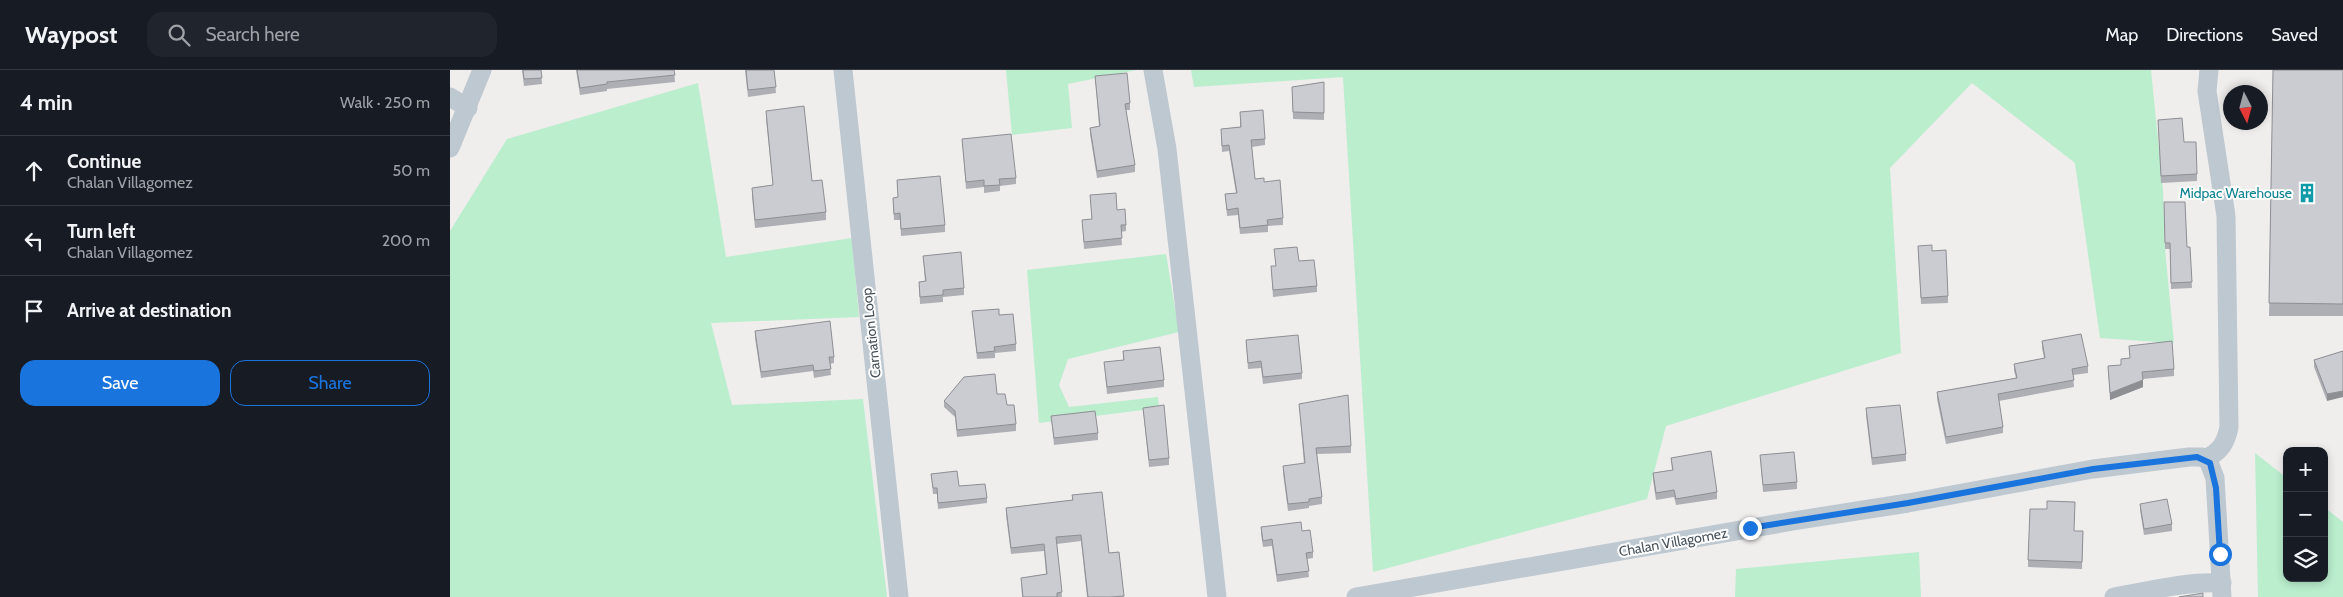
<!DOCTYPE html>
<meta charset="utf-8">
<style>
body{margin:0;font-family:Cabin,sans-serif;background:#20242c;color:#f1f3f6}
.controls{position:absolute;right:15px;bottom:15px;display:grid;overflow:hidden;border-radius:10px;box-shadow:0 2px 8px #0003}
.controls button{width:45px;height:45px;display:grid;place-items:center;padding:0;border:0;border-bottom:1px solid #363941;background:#171b24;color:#f1f3f6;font:25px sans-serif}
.compass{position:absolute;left:1773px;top:15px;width:45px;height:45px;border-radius:50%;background:#171b24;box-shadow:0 2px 8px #0003;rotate:174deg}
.stop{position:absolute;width:15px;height:15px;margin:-11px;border:4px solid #1974de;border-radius:50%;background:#fff}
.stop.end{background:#1974de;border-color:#fff;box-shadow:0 1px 5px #0008}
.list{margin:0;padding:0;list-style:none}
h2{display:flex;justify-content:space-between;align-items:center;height:65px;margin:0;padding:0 20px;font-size:21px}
h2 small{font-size:16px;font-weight:400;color:#9ea1a6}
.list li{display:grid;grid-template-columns:32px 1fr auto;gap:15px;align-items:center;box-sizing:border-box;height:70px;padding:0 20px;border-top:1px solid #363941}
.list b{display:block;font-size:19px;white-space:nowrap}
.list p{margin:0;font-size:16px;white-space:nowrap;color:#9ea1a6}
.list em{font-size:16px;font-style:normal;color:#9ea1a6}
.actions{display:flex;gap:10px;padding:15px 20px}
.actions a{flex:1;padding:11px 0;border:1px solid #1974de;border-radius:15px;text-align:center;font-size:18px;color:#1974de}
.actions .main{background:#1974de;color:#fff}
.icon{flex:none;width:28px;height:28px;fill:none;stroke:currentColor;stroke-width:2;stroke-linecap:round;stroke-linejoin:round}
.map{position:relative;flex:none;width:1893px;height:527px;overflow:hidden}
header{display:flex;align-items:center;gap:30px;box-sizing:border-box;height:70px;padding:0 25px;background:#171b24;border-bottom:1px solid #363941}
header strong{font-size:24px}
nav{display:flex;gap:28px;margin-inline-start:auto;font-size:18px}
.search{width:350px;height:45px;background:#20242c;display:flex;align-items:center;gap:12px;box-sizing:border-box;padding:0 18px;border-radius:15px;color:#9ea1a6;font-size:19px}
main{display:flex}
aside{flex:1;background:#171b24}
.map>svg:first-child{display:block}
</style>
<header>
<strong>Waypost</strong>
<div class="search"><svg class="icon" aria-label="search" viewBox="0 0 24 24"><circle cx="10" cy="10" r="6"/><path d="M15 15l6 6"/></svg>Search here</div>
<nav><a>Map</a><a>Directions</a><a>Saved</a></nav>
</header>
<main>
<aside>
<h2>4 min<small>Walk · 250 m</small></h2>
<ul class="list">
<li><svg class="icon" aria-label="ahead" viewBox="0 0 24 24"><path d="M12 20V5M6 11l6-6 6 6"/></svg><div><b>Continue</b><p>Chalan Villagomez</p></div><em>50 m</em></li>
<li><svg class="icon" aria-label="left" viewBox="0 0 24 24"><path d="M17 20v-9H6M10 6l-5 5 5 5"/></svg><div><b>Turn left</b><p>Chalan Villagomez</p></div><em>200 m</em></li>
<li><svg class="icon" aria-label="arrive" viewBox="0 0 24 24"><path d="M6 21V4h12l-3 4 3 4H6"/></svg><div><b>Arrive at destination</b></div></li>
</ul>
<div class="actions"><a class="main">Save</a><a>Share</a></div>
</aside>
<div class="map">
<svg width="1893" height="527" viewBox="0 0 1893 527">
<rect width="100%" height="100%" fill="#f0eded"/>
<!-- green -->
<g fill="#baeecd">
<path d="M556,0h130l-68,14 4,44 -60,7z"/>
<path d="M741,0h960l12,120 2,59 9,94 -74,-5 -25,-175 -103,-80 -82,85 11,185 -235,73 -19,73 -274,73 -30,-495 -149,10z"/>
<path d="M248,13l28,174 126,-19 7,79 -148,6 21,82 131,-6 24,198h-437v-366l57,-92z"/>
<path d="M716,184l13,78 -111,27 -9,26 10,22 89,-10 1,11 -120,15 -12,-153z"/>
<path d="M1805,383l32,25v100h37v-71l19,15v75h-85z"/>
<path d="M1469,482l2,45h-186l1,-28z"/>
</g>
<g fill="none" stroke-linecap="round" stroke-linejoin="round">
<!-- minor -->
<g stroke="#bdc8d0" stroke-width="19">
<path d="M393,0l56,527"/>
<path d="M703,0l14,79 50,448"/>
<path d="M0,27l18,11"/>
<path d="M0,78l32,-78"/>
<path d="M1755,389c15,-7 21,-16 24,-32l-3,-211 -19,-125 2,-21"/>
<path d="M906,527l437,-76 115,-18 185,-34 96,-12h13l6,3 7,18 7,119"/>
<path d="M1664,527c35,-6 72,-16 108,-14"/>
</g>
</g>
<!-- wall -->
<g fill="#aeafb5">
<path d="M72,0h19l1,14 -18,2z"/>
<path d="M126,0h98l1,12 -68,7v2l-27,4z"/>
<path d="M295,0h29l2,23 -28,4z"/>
<path d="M1823,0h70v246h-74z"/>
<path d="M645,6l35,27v7h-4l9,55v7l-38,6 -7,-44v-6l9,-2z"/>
<path d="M874,12v38l-31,-1 -1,-32z"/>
<path d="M316,41l46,70 14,31v8l-71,8 -3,-32v-8l21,-3 -7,-66z"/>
<path d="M790,42l25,27v6l-13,2 3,32 9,3 19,36v7l-15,1v6l-28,2 -2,-19 -11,1 -2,-22 11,-1 -7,-42 -7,1 -1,-23 19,-2z"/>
<path d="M1708,50l26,22 13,32v7l-36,2z"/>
<path d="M512,69l54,39v6l-16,2v5l-16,2v-6l-18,2z"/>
<path d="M447,110l48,45v7l-44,4 -1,-16h-6l-1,-16v-6l5,-1z"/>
<path d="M640,125l27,15 9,15v6l-5,1 1,13 -38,4 -2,-29 10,-1z"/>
<path d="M1714,132l23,45h3l2,41 -21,1 -1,-40h-5z"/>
<path d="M1468,176l14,5 16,45v7l-27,1z"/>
<path d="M824,179l25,12 18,25v6l-44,5 -2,-31h5z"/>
<path d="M473,186l41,32v7l-21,2v5l-23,2 -1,-22 6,-1z"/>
<path d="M522,241l27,4 17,29v7l-21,2v5l-18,1z"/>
<path d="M305,261l79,26v6l-4,1 1,11 -17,3 -1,-7 -52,7 -6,-40z"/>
<path d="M796,270l56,33v6l-39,5 -2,-16 -13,1z"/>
<path d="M1592,271l46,25v7l-15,2 1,12 -75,14 4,26v6l-57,11 -9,-45v-7l79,-14 -2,-7v-7l30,-6 -2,-10z"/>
<path d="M1679,276l45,23v7l-31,3v8l-33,13 -2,-34 13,-1v-6l9,-1z"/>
<path d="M673,281l41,29v7l-57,7 -3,-32 19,-2z"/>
<path d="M1893,281l-16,50 -13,-34v-7z"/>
<path d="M547,324l10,11 9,19v7l-59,6 -2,-20 -11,-10v-6z"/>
<path d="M849,334l52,42v7l-34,1 5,43v7l-13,2v2l-21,3 -5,-38v-7l21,-2z"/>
<path d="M693,338l26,50v7l-20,2z"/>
<path d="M1416,338l40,46v7l-34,4 -6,-50z"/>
<path d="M601,346l47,17v7l-44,5z"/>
<path d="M1310,385l37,27v7l-34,3z"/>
<path d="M1221,388l46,34v7l-41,6 -2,-8 -18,3 -3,-20v-7l19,-3z"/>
<path d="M481,404l56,24v5l-49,6 -1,-15h-4z"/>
<path d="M622,425l37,58 10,-1 5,45h-37l-6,-56 -24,3 5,53h-40l-1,-19 25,-4 -2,-23 -33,3 -5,-39v-7l66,-8z"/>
<path d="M1690,434l32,20v7l-28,4 -4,-25z"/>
<path d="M811,457l41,4 11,21v6l-6,1 2,18 -32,5 -5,-36 -9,1 -2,-13z"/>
<path d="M1624,461h9l-1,38 -54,-2v-7z"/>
</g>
<!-- shaded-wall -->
<g fill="#8d8f93">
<path d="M1693,310v7l-33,13v-7z"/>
<path d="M1893,321v6l-16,4v-7z"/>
</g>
<!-- building -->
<g fill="#caccd2" stroke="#8d8f93">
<path d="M73,0h18l1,8 -18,1z"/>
<path d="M127,0h97l1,5 -68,7v2l-27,4z"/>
<path d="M296,0h28l2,17 -28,3z"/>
<path d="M1823,0h70v234l-74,-1z"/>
<path d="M677,3l3,30 -5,1 10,61 -38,6 -7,-43 10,-2 -5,-50z"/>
<path d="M874,12v31l-31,-1 -1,-25z"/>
<path d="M354,36l8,75 10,-1 4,32 -71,8 -3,-32 21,-3 -7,-74z"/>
<path d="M813,40l2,29 -14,1 4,39 9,-1v4l16,-2 3,38 -16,2 1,5 -28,3 -2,-20 -11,2 -2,-16 12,-1 -8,-48 -7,1 -1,-17 20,-2 -1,-15z"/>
<path d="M1732,48l2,24h12l1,32 -36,2 -3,-56z"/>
<path d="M561,64l5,44 -17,1 1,6 -16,1v-6l-18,2 -4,-43z"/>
<path d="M490,106l5,49 -44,4 -1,-16 -6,1 -1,-16 5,-1 -1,-17z"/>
<path d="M666,123l1,17 8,-1 1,16h-5l1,13 -38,4 -2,-22 10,-1 -2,-24z"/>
<path d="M1714,132h21l2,45h3l2,35 -21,1 -1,-40h-5z"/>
<path d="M1482,175v6l14,-1 2,46 -27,2 -3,-52z"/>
<path d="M847,177l2,14 15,-1 3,26 -44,4 -2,-24h5l-2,-17z"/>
<path d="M511,182l3,36 -21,2v5l-23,2 -1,-15 7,-1 -3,-25z"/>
<path d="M549,239v6l14,-1 3,30 -22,3 1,4 -18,2 -5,-42z"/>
<path d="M380,251l4,36h-5l2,12 -17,2 -1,-6 -52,7 -6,-41z"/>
<path d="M1631,264l7,32 -16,3 2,11 -76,14 5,33 -57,10 -9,-45 80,-14 -3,-14 31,-6 -3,-17z"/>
<path d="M848,265l4,38 -39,4 -2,-16 -13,2 -2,-23z"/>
<path d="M1722,271l2,28 -32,3 1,8 -33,13 -2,-27 13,-1v-6l9,-1 -1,-12z"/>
<path d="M710,277l4,33 -57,7 -3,-25 20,-2 -1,-9z"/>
<path d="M1893,281v40l-16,3 -13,-34z"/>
<path d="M545,304l2,20h8l2,11h7l2,19 -59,6 -2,-19 -11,-10 20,-24z"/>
<path d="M898,325l3,51 -35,2 6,49 -13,2v3l-21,2 -5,-38 22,-3 -6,-59z"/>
<path d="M714,335l5,53 -20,2 -6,-52z"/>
<path d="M1450,335l6,49 -34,4 -6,-50z"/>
<path d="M645,341l3,22 -44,5 -3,-22z"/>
<path d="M1261,381l6,41 -41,7 -2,-9 -18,3 -3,-20 20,-3 -2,-12z"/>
<path d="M1344,382l3,30 -34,3 -3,-30z"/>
<path d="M507,401l2,15 26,-2 2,14 -49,5 -1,-15h-4l-2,-14z"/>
<path d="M652,422l7,61 10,-1 5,44 -13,1h-23l-7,-62 -25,2 6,55 -5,1v4h-34l-2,-19 26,-4 -3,-30 -33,4 -5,-40 67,-8 -1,-5z"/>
<path d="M1717,429l5,25 -28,5 -4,-25z"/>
<path d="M1597,431l28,1 -1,29h9l-1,31 -54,-2 2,-51h17z"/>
<path d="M851,452l1,9 8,-1 3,22 -7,1 3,18 -32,4 -5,-36 -9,2 -2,-14z"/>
<path d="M1753,523v4h-24z"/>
</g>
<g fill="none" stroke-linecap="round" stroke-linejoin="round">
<!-- route -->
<path stroke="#1974de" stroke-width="6" d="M1300,458l158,-25 185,-34 104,-12 13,6 6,25 4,66"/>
</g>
<!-- icons -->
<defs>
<symbol id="building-bare" viewBox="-9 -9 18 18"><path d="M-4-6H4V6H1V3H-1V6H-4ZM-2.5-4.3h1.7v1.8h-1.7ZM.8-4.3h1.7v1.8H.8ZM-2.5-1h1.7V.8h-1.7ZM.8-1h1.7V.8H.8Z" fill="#0f9aa8" stroke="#fff" stroke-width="2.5" paint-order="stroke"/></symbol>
</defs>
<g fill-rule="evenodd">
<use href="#building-bare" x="1843" y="109" width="28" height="28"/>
</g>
<g text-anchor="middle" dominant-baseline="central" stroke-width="4" stroke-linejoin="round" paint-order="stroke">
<!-- culture labels -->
<g font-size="14" fill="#0d838f" stroke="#fff" text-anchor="end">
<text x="1842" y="123">Midpac Warehouse</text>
</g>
<!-- street labels -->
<g font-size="14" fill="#45515a" stroke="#fff">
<text transform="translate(421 263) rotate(-96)">Carnation Loop</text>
<text transform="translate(1223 472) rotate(-10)">Chalan Villagomez</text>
</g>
</g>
</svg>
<div class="controls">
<button>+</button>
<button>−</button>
<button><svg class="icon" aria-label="layers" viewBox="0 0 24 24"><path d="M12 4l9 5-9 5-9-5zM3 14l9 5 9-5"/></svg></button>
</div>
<svg class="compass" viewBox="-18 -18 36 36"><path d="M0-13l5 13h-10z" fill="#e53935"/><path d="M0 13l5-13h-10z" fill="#9ea1a6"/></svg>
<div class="stop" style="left:1770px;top:484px"></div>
<div class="stop end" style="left:1300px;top:458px"></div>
</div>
</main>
